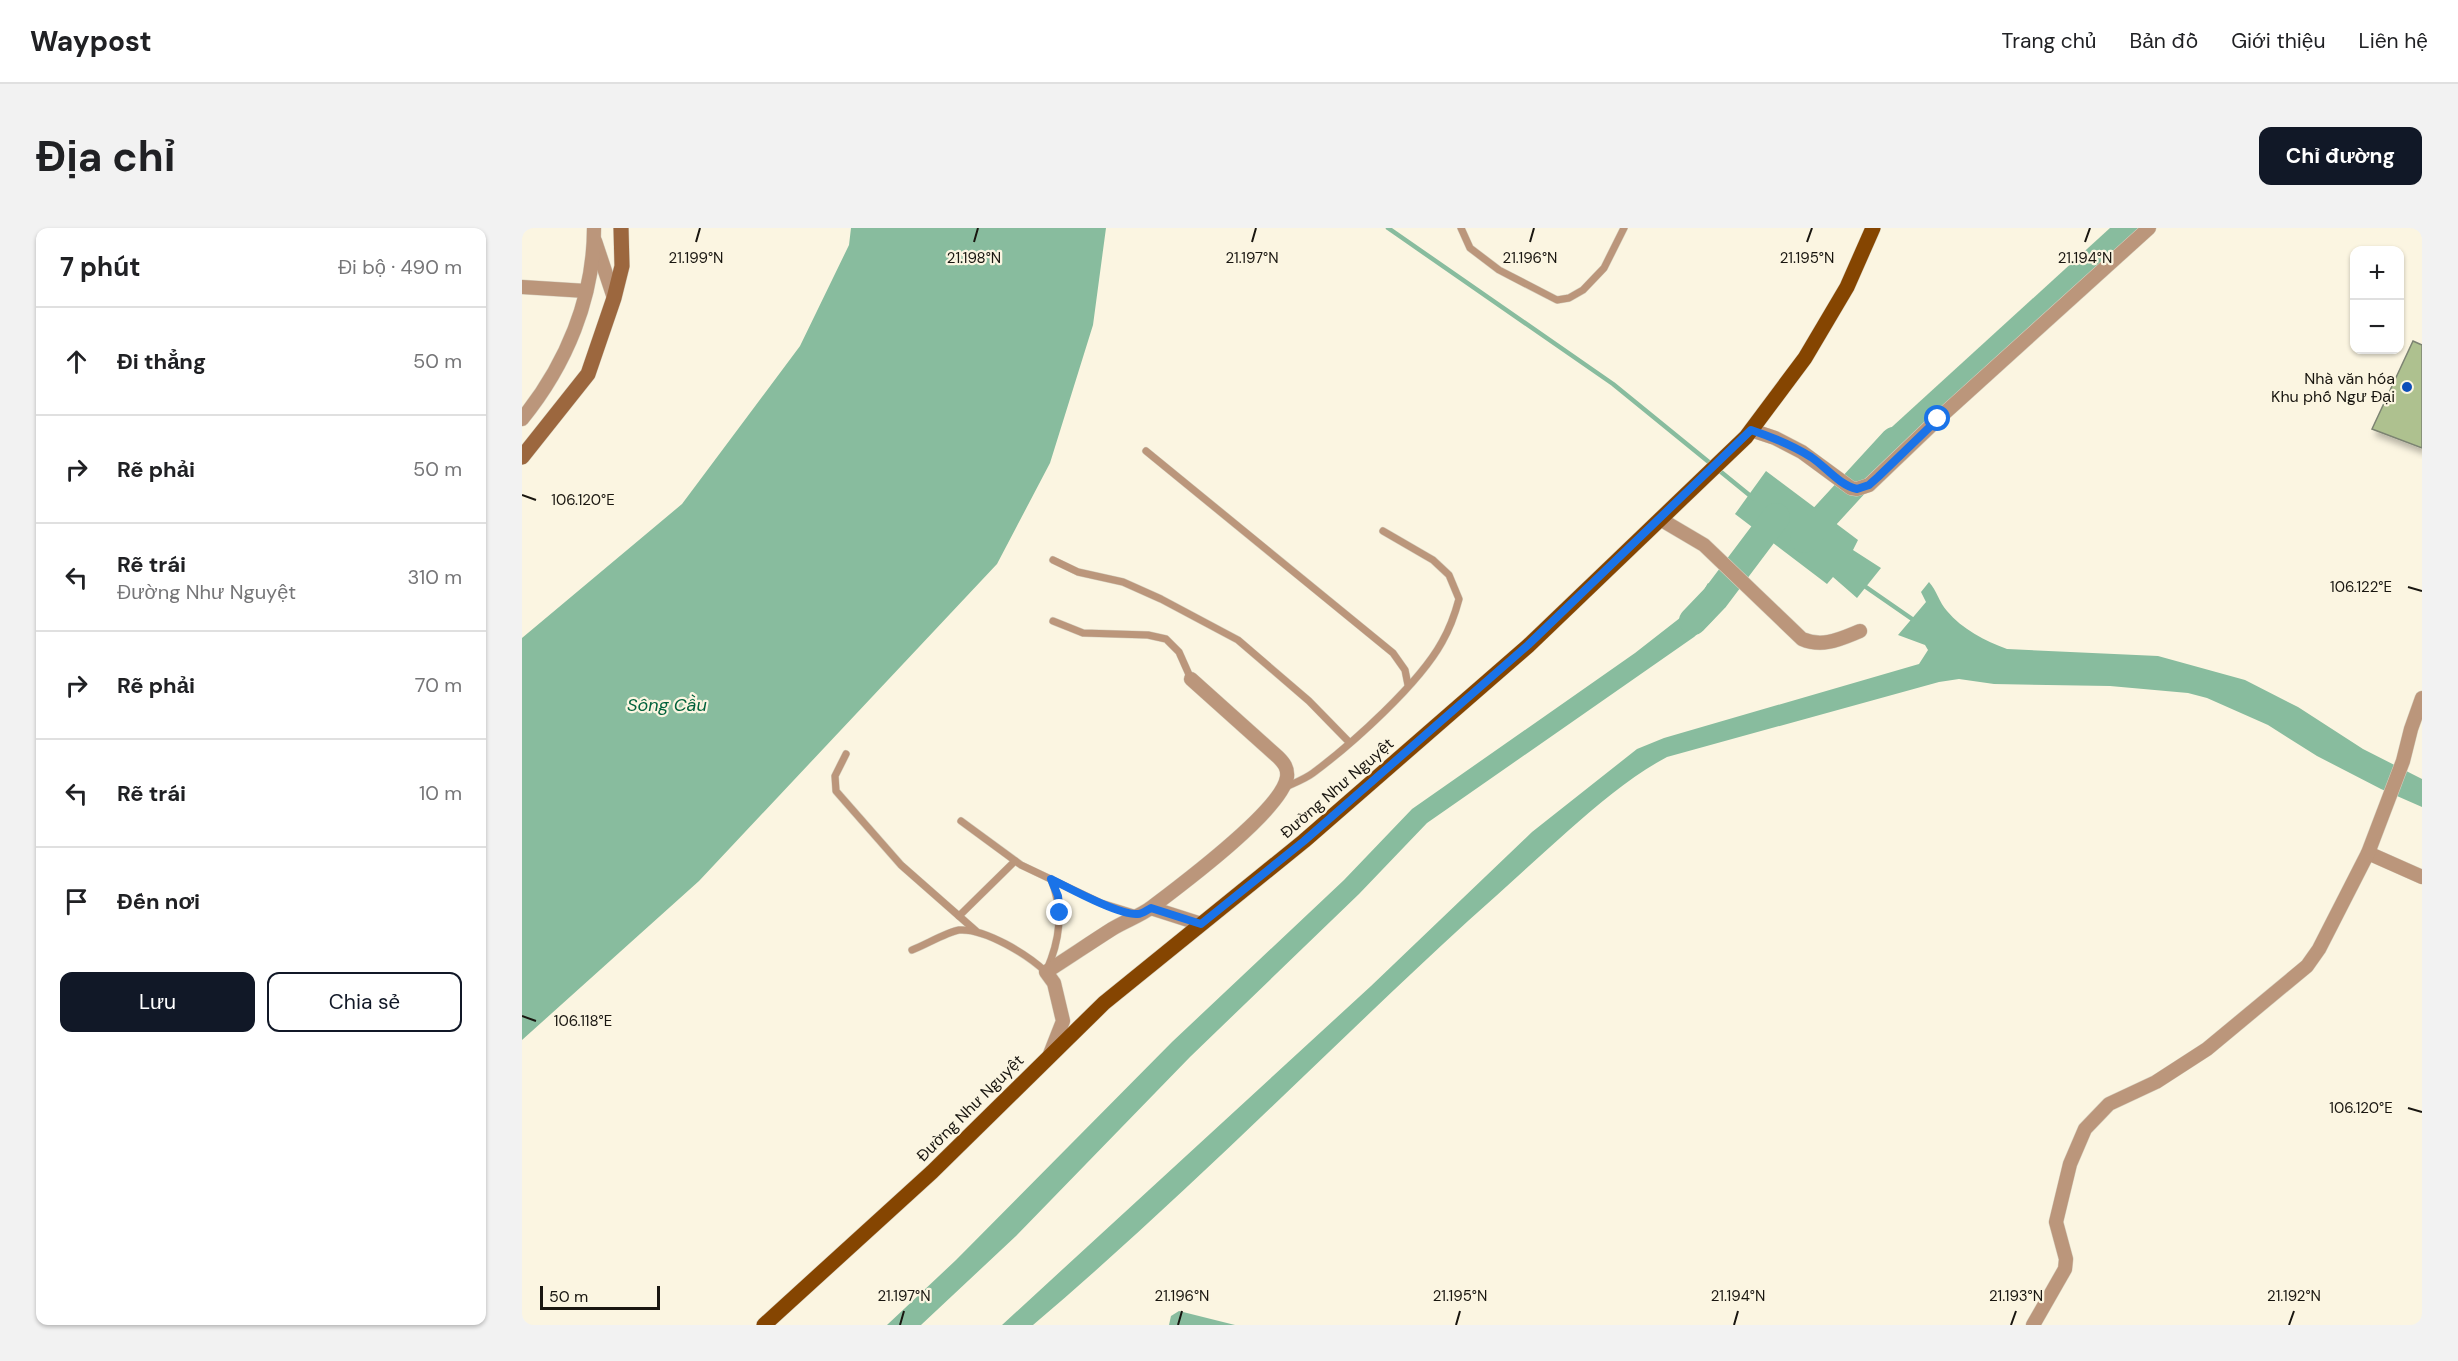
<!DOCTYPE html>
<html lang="vi">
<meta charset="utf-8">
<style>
body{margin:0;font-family:"DM Sans",sans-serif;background:#f2f2f2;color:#202124}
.controls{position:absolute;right:18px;top:18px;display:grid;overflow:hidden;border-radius:12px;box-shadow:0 2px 4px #0004}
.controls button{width:54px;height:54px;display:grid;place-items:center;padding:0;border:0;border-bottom:2px solid #e0e0e0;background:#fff;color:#202124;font:30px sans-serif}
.scale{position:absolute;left:18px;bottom:15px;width:120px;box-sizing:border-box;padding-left:6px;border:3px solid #191610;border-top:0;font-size:16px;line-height:21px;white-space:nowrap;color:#191610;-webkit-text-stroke:4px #fbf5e1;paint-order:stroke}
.stop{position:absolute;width:18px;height:18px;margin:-14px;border:4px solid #1a73e8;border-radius:50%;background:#fff}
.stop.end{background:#1a73e8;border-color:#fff;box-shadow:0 2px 6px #0008}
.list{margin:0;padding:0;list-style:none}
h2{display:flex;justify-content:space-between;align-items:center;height:78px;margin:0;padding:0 24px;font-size:26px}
h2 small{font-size:20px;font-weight:400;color:#757577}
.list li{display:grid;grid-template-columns:39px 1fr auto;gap:18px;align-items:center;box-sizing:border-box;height:108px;padding:0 24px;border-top:2px solid #e0e0e0}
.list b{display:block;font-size:22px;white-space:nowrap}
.list p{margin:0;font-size:20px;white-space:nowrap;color:#757577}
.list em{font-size:20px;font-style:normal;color:#757577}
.actions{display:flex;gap:12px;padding:18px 24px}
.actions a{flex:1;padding:14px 0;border:2px solid #111827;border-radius:12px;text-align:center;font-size:21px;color:#111827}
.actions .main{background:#111827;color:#fff}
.icon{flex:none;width:33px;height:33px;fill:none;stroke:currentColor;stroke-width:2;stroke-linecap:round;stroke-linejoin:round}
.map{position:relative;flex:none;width:1900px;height:1097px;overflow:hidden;border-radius:12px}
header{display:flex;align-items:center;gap:36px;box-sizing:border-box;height:84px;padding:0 30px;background:#fff;border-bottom:2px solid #e0e0e0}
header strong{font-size:28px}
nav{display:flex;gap:33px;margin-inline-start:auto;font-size:21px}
.intro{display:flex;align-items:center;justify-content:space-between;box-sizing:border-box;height:144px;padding:0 36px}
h1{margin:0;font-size:42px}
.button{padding:15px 27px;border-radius:12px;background:#111827;color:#fff;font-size:21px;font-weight:700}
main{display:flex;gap:36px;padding:0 36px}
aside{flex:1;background:#fff;border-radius:12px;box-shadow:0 2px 4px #0004}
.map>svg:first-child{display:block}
</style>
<header>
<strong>Waypost</strong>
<nav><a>Trang chủ</a><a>Bản đồ</a><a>Giới thiệu</a><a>Liên hệ</a></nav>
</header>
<div class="intro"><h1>Địa chỉ</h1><a class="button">Chỉ đường</a></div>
<main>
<aside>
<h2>7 phút<small>Đi bộ · 490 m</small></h2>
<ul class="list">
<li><svg class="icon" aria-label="ahead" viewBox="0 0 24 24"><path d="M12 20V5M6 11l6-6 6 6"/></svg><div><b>Đi thẳng</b></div><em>50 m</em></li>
<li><svg class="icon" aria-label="right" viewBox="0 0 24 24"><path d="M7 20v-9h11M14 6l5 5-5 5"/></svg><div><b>Rẽ phải</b></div><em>50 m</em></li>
<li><svg class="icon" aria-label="left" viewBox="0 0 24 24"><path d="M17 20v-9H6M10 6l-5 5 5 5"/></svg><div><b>Rẽ trái</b><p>Đường Như Nguyệt</p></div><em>310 m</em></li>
<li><svg class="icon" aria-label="right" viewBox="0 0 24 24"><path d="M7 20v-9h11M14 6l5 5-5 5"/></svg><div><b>Rẽ phải</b></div><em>70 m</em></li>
<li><svg class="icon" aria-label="left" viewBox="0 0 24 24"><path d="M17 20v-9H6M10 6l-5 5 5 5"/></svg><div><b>Rẽ trái</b></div><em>10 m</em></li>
<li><svg class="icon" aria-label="arrive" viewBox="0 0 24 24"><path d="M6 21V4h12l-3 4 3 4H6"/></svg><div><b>Đến nơi</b></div></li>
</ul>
<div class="actions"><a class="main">Lưu</a><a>Chia sẻ</a></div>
</aside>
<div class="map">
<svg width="1900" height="1097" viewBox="0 0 1900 1097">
<defs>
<filter id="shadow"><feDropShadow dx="3.5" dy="6" stdDeviation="3" flood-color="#0004"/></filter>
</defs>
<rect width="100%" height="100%" fill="#fbf5e1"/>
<!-- water -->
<g fill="#88bc9e">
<path d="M329,0h255l-13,97 -43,138 -53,101 -298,317 -177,159v-402l160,-134 118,-158 49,-101z"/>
<path d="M1588,0h30l-265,244 -11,-4 -4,-6 22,-26z"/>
<path d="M1244,243l92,69 -5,10 28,18 -24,30 -24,-21 -6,7 -92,-70z"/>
<path d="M1407,354c8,9 10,20 18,29 15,18 38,30 60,38l151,7 87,24 53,27 65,42 59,30v28l-41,-18 -64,-33 -49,-31 -61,-27 -19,-5 -78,-7 -116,-2 -35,-5 -20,3 -272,75c-36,19 -67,46 -98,73 -34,30 -67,61 -101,91 -146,134 -284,276 -435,404h-31l369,-339 161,-154 105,-83 27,-11 255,-74 9,-14 -3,-5 -27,-10 28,-33 -5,-10z"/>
<path d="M1186,355l21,17 -18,22 -17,15 -267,186 -68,71 -169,163 -174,179 -95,89h-34l69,-65 216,-218 172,-162 68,-71 223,-156 50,-39 15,-17z"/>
<path d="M657,1083l56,14h-66l2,-9z"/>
</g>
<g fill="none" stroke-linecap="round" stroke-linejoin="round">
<!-- stream -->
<g stroke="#88bc9e" stroke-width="4.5">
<path d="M866,0l225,156 140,114"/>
<path d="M1341,357l52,36"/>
</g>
<!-- river -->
<g stroke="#88bc9e" stroke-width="28">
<path d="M1282,311l90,-98"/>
<path d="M1171,393l22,-23 61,-81"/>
</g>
</g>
<!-- building -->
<path fill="#aec18f" stroke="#7c8372" stroke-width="1.5" filter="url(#shadow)" d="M1891,113l9,4v103l-50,-19z"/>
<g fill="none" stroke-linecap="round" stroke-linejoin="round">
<defs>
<g id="lane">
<path d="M939,0l9,20 29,22 58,30 12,-2 14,-8 21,-22 20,-40"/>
<path d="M624,223l247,202 12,17 3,15"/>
<path d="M531,332l25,12 45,10 38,17 77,41 71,61 40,41"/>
<path d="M531,393l30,12 65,2 18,4 13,13 12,27"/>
<path d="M324,526l-11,22 1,15 65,74 75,66"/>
<path d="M762,560c10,-5 21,-9 29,-15 39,-29 106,-89 129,-131 8,-14 13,-28 17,-43l-10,-24 -16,-15 -50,-29"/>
<path d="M439,593l60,44 80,38 36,11"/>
<path d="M437,688l56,-55"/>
<path d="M390,722c13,-5 35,-18 47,-20 26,-2 69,25 87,42 14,-32 18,-60 5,-93"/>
</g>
<g id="street">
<path d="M73,13l19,57"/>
<path d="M0,59l64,4"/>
<path d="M0,191c44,-54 72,-121 72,-191"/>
<path d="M1229,202l24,8 27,14 49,36 6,1 12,-4 69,-66 211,-191"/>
<path d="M1138,291l44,26 98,94c21,9 38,0 58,-8"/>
<path d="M1846,625l54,24"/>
<path d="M629,680l50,16"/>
<path d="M528,826l13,-33 -9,-38 -8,-11c22,-14 44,-29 66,-43 13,-8 28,-13 40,-22 29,-22 130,-97 135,-130 1,-9 -3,-14 -9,-20l-87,-78"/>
<path d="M1511,1097l32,-56 1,-10 -10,-37 14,-58 15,-35 24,-25 47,-22 51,-33 100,-83 12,-17 49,-96 35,-92 8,-32 11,-31"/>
</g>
<path id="secondary" d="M0,229l66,-83 26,-76 8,-32 -1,-38"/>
<path id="primary" d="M242,1097l168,-153 172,-169 200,-162 224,-195 218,-209 59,-79 42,-71 26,-59"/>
</defs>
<!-- lane casing -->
<use href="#lane" stroke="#d7d1c0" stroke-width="8"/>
<!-- street casing -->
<use href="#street" stroke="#d7d1c0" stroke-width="15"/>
<!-- secondary casing -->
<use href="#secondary" stroke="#d7d1c0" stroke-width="16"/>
<!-- primary casing -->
<use href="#primary" stroke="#d7d1c0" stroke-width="16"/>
<!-- lane -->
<use href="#lane" stroke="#bb967b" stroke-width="7"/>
<!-- street -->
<use href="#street" stroke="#bb967b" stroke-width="14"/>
<!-- secondary -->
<use href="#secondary" stroke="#9c673e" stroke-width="15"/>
<!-- primary -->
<use href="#primary" stroke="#854501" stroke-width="15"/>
</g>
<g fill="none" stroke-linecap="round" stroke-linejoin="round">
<!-- route -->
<path stroke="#1a73e8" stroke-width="8" d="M538,685l-2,-17 -7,-17c18,9 69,37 87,35 4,0 9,-4 13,-6l50,16 103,-83 224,-196 223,-215c21,7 41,15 60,27 15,10 28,28 46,32l12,-4 9,-8 60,-58"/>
</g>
<!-- ticks -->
<path fill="none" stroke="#191610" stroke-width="2" d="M174,14l4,-14M452,14l4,-14M730,14l4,-14M1008,14l4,-14M1285,14l5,-14M1563,14l5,-14M0,267l14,5M1886,359l14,4M0,788l14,5M1886,880l14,4M378,1097l4,-14M656,1097l4,-14M934,1097l4,-14M1212,1097l4,-14M1489,1097l5,-14M1767,1097l5,-14"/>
<!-- markers -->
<circle fill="#0d4eb9" stroke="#fbf5e1" stroke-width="2" cx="1885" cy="159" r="6"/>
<g text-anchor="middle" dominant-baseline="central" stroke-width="4.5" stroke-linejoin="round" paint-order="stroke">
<!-- poi labels -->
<g font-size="16" fill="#191610" stroke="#fbf5e1" text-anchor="end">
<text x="1873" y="150">Nhà văn hóa<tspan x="1873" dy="18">Khu phố Ngư Đại</tspan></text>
</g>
<!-- street labels -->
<g font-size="16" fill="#191610" stroke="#fbf5e1">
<text transform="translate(815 560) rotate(-41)">Đường Như Nguyệt</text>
<text transform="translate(448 880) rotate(-45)">Đường Như Nguyệt</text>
</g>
<!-- water labels -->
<g font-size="18" font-style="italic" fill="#00613b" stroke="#fbf5e1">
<text x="145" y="477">Sông Cầu</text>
</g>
</g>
<g font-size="15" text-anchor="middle" fill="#191610" stroke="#fbf5e1" stroke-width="4.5" stroke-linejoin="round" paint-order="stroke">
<text x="174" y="35">21.199°N</text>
<text x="452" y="35">21.198°N</text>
<text x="730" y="35">21.197°N</text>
<text x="1008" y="35">21.196°N</text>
<text x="1285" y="35">21.195°N</text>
<text x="1563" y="35">21.194°N</text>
<text x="61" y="277">106.120°E</text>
<text x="1839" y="364">106.122°E</text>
<text x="61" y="798">106.118°E</text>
<text x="1839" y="885">106.120°E</text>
<text x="382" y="1073">21.197°N</text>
<text x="660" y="1073">21.196°N</text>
<text x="938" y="1073">21.195°N</text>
<text x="1216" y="1073">21.194°N</text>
<text x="1494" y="1073">21.193°N</text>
<text x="1772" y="1073">21.192°N</text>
</g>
</svg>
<div class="controls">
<button>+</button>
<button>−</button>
</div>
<div class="scale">50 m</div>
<div class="stop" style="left:1416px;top:191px"></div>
<div class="stop end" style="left:538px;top:685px"></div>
</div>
</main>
